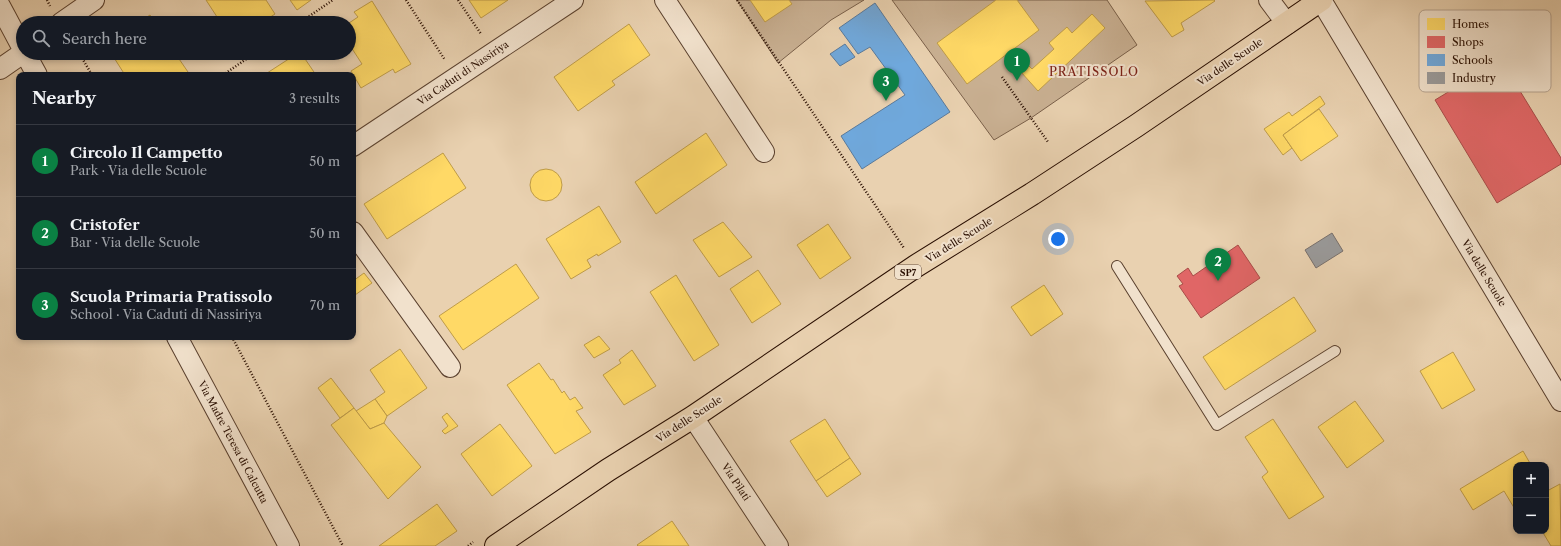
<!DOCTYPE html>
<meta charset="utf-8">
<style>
body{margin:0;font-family:"Libre Caslon Text",serif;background:#242831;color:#f1f3f6}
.controls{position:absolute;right:12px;bottom:12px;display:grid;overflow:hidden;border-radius:8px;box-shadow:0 2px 6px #0003}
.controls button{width:36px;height:36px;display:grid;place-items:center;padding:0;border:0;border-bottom:1px solid #363941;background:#171b24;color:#f1f3f6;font:20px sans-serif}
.you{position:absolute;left:1058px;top:239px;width:14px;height:14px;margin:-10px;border:3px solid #fff;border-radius:50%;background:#1a73e8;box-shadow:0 0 0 6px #1a73e833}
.badge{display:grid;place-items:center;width:26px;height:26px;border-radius:50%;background:#0b8043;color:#fff;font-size:13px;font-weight:700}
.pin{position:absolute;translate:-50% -33px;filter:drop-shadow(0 1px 2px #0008)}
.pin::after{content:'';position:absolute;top:21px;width:14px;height:12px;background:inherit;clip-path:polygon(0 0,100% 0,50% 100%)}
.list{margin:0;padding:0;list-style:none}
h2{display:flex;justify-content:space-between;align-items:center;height:52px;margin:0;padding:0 16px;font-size:17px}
h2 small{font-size:13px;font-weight:400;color:#9ea1a6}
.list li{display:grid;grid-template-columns:26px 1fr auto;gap:12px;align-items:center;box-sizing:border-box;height:72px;padding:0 16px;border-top:1px solid #363941}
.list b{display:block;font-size:15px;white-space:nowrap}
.list p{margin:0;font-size:13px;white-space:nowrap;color:#9ea1a6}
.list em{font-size:13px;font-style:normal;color:#9ea1a6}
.icon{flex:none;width:22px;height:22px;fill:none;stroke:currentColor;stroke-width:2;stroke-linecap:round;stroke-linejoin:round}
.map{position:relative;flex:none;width:1561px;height:546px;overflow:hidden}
.search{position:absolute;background:#171b24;box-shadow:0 2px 6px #0003;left:16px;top:16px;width:340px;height:44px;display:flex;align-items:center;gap:10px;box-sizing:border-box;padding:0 14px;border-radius:22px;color:#9ea1a6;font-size:15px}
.panel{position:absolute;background:#171b24;box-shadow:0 2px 6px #0003;left:16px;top:72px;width:340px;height:268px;border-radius:8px}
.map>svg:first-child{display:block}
</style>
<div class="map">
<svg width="1561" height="546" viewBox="0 0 1561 546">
<rect width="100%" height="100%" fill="#e9d1b0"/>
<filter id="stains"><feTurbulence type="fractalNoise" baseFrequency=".005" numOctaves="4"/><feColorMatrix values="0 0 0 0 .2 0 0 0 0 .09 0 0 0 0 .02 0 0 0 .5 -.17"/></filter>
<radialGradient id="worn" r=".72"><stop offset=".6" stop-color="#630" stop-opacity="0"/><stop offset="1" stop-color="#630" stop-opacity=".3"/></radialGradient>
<!-- green -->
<g fill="#c9b092" stroke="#7a604a">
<path d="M737,0h127l-33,20 -53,43z"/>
<path d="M892,0h215l30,45 -106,73 -37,22z"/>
</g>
<!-- homes -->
<g fill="#ffd966" stroke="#bf9c48">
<path d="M206,0h60l9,14 -14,9h-40z"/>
<path d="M290,0h21l-14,10z"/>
<path d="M469,0h39l-27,18z"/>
<path d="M750,0h39l3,4 -27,18z"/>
<path d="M996,0h21l22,30 -72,54 -30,-41z"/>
<path d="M1214,0l1,1 -34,22 3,7 -12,7 -27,-36z"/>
<path d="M372,1l39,63 -16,9 -2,-4 -32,19 -10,-17 11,-7 -11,-17 -2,2v-26l9,-6 -4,-5z"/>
<path d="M1092,14l13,14 -67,63 -17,-19 7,-7 4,4 22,-20 -5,-6 18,-16 5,6z"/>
<path d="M150,15l5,8h-17z"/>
<path d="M629,24l21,31 -38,26 3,4 -37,26 -24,-34z"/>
<path d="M111,53h64l13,19 -4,3h-59z"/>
<path d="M298,53h3l15,22h-52z"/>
<path d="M1320,96l5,8 -42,31 9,13 -9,7 -19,-26 25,-17 3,4z"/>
<path d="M1319,109l19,27 -37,25 -18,-26z"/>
<path d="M706,133l21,32 -71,49 -21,-32z"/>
<path d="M443,153l23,35 -79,51 -23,-35z"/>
<circle cx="546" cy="185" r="16"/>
<path d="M599,206l22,36 -23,14 -1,-2 -10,6 4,7 -20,12 -25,-40z"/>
<path d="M723,222l29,35 -33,20 -26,-37z"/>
<path d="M828,224l23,34 -31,21 -23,-34z"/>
<path d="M516,264l23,34 -76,52 -24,-34z"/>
<path d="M758,270l23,34 -29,19 -22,-34z"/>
<path d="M364,273l8,10 -17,12 -2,-2v-12z"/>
<path d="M676,275l43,70 -25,16 -44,-69z"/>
<path d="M1044,285l19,29 -32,22 -20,-29z"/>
<path d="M1294,297l22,34 -91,59 -22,-33z"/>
<path d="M599,336l11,13 -16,9 -10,-13z"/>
<path d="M400,349l27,39 -40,28 -12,-17 10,-7 -15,-22z"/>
<path d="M632,350l24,36 -32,19 -21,-30 18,-12 -2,-3z"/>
<path d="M1453,352l22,38 -33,19 -22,-38z"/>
<path d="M539,363l12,17 2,-1 9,14 2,-2 6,9 5,-3 8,11 -7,3 15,21 -36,22 -48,-69z"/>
<path d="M331,378l23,30 -14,10 -22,-30z"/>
<path d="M375,399l12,17 -3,7 -14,6 -14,-18z"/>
<path d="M1355,401l29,40 -37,27 -29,-41z"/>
<path d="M354,408l16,21 14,-6 37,44 -33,32 -57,-74z"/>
<path d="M447,413l11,13 -13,8 -3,-3 6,-5 -6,-9z"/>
<path d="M825,419l25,39 -34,23 -26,-40z"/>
<path d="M1273,419l51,78 -35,22 -27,-42 6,-5 -23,-35z"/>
<path d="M500,424l32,42 -40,30 -31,-42z"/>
<path d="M1523,451l8,14h-15v46l-12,-20 -31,19 -13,-21z"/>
<path d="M850,458l11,16 -34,23 -11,-16z"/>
<path d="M1560,484l1,62h-10l-9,-15h4v-41l1,1z"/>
<path d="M437,504l20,27 -22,15h-56z"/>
<path d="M672,521l17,25h-51l-1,-1z"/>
</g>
<!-- shops -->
<g fill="#e06666" stroke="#a94c48">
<path d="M1501,60l60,98v6l-64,39 -62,-103z"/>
<path d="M1238,245l22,33 -59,40 -22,-32 4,-2 -6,-8 11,-8 5,8z"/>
</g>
<!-- schools -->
<g fill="#6fa8dc" stroke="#5a7a9b">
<path d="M875,3l75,109 -88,57 -21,-33 64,-41 -35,-48 -12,7 -19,-26z"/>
<path d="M845,44l10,13 -15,9 -10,-12z"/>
</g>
<!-- industry -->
<path fill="#999" stroke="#78706c" d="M1332,233l11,18 -27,17 -11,-18z"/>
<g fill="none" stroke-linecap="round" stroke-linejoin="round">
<defs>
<path id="lane" d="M1117,266l100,159 118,-74"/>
<g id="street">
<path d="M665,0l99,152"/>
<path d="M1269,0l18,24"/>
<path d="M1321,0l240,401"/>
<path d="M0,6l23,43"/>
<path d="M61,23l33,-23"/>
<path d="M25,53l12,22"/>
<path d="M0,69l23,-16"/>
<path d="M353,146l220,-146"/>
<path d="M353,232l97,135"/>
<path d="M177,337l112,209"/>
<path d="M693,417l85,129"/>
</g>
<path id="primary" d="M496,546l112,-76 85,-53 223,-151 116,-72 104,-68 185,-126"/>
</defs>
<!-- lane casing -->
<use href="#lane" stroke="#5a402e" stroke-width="12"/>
<!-- street casing -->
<use href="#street" stroke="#5a402e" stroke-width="22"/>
<!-- primary casing -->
<use href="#primary" stroke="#2a0f02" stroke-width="24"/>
<!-- path -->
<g stroke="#2a0f02" stroke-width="2.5" stroke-dasharray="1 2" stroke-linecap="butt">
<path d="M47,0l3,6"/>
<path d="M406,0l39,60"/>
<path d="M458,0l23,34"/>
<path d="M737,0l167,248"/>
<path d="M299,23l34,-23"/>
<path d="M79,53l13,22"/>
<path d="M223,75l32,-22"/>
<path d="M1002,77l46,65"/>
<path d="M232,337l111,209"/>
<path d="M468,546l5,-4"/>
</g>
<!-- lane -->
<use href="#lane" stroke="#f1e1cc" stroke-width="10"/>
<!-- street -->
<use href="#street" stroke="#f1e1cc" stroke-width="20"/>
<!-- primary -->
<use href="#primary" stroke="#e9d1b0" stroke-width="22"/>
</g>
<g text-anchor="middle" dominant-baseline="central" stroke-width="4" stroke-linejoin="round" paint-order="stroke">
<!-- shield labels -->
<rect fill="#f1e1cc" stroke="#664e3f" stroke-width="1" x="895" y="265" width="26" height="14" rx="3"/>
<g font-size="9" font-weight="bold" fill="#2a0f02">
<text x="908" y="272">SP7</text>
</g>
<!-- street labels -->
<g font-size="10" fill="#2a0f02" stroke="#f1e1cc">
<text transform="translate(1230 62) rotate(-34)">Via delle Scuole</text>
<text transform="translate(463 73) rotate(-34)">Via Caduti di Nassiriya</text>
<text transform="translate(959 240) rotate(-32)">Via delle Scuole</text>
<text transform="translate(1484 273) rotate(59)">Via delle Scuole</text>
<text transform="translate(689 419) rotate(-33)">Via delle Scuole</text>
<text transform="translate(233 442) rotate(62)">Via Madre Teresa di Calcutta</text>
<text transform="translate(736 482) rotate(56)">Via Pilati</text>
</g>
<!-- quarter labels -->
<g font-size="12" letter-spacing="1" fill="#7a1f14" stroke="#f1e1cc">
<text x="1094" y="71">PRATISSOLO</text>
</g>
</g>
<!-- legend -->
<rect x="1419" y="10" width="132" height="82" rx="6" fill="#f1e1cc" stroke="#b5a28f" stroke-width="1"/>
<rect x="1427" y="18" width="18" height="12" fill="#ffd966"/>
<rect x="1427" y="36" width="18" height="12" fill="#e06666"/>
<rect x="1427" y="54" width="18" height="12" fill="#6fa8dc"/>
<rect x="1427" y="72" width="18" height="12" fill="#999"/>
<g font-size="11" fill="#2a0f02">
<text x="1452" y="28">Homes</text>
<text x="1452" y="46">Shops</text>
<text x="1452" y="64">Schools</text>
<text x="1452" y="82">Industry</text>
</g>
<rect width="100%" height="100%" filter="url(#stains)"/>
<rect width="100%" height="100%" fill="url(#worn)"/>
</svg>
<div class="controls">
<button>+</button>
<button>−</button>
</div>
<div class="you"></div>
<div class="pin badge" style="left:1017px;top:81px">1</div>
<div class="pin badge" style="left:1218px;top:281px">2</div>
<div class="pin badge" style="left:886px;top:101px">3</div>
<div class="search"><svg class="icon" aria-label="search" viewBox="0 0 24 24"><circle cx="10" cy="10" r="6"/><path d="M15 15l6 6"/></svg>Search here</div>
<section class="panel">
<h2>Nearby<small>3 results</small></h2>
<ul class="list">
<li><span class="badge">1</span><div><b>Circolo Il Campetto</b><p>Park · Via delle Scuole</p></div><em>50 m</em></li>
<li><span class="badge">2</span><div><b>Cristofer</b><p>Bar · Via delle Scuole</p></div><em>50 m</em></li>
<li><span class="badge">3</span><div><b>Scuola Primaria Pratissolo</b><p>School · Via Caduti di Nassiriya</p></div><em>70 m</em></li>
</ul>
</section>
</div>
